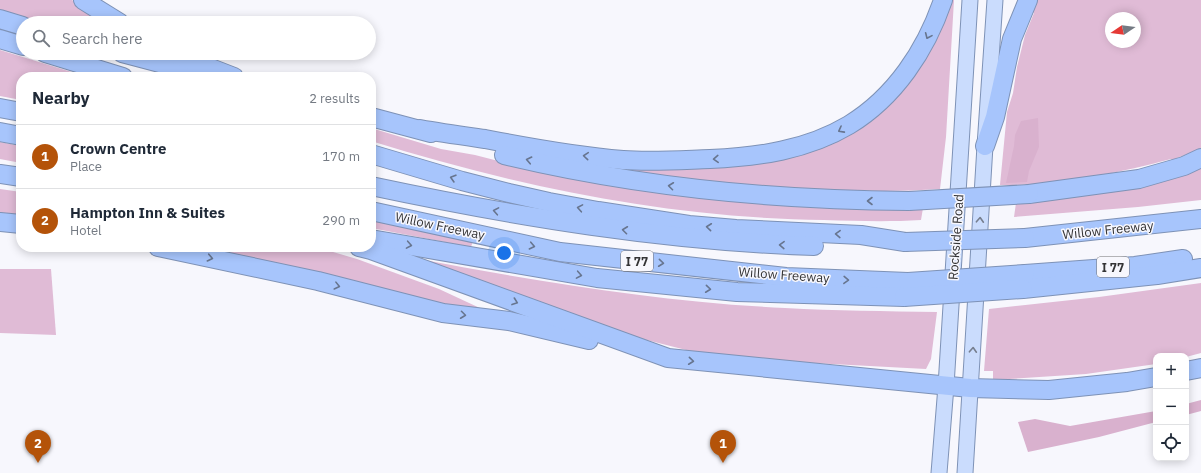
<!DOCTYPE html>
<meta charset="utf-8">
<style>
body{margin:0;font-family:"IBM Plex Sans",sans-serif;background:#f6f6f7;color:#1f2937}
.controls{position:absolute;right:12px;bottom:12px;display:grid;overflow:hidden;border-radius:8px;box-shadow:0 2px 10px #0003}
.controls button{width:36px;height:36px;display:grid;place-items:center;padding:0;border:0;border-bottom:1px solid #e0e1e3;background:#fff;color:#1f2937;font:20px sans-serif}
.compass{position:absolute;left:1105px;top:12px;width:36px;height:36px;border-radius:50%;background:#fff;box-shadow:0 2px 10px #0003;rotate:257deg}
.you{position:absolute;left:504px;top:253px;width:14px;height:14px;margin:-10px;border:3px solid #fff;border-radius:50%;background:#1a73e8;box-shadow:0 0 0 6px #1a73e833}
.badge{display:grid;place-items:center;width:26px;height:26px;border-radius:50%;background:#b45309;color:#fff;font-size:13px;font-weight:700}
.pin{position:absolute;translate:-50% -33px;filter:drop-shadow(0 1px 2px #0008)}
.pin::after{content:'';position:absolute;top:21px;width:14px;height:12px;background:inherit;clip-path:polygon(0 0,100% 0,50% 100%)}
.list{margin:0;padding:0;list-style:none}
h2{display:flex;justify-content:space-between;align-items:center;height:52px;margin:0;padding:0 16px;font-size:17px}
h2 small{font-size:13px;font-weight:400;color:#747a83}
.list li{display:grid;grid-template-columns:26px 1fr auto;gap:12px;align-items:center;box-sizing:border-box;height:64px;padding:0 16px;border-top:1px solid #e0e1e3}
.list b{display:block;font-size:15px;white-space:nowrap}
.list p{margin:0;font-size:13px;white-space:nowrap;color:#747a83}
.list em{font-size:13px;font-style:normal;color:#747a83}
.icon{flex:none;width:22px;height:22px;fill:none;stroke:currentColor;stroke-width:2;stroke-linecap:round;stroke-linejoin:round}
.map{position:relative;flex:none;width:1201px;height:473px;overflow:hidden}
.search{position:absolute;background:#fff;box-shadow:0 2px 10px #0003;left:16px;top:16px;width:360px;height:44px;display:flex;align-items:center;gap:10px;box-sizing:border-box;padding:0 14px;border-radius:22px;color:#747a83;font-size:15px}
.panel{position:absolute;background:#fff;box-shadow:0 2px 10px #0003;left:16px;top:72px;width:360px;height:180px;border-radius:16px}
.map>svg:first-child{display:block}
</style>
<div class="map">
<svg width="1201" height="473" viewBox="0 0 1201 473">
<rect width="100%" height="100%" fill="#f7f7fd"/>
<!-- green -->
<g fill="#e0bbd6" fill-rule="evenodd">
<path d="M0,0h72l32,23h-64l-40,-11z"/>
<path d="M950,0h4l-8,137 -6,52c-41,3 -82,2 -122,0 -67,-2 -132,-9 -198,-19l8,-5 34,2 199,-41z"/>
<path d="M1037,0h164v148l-6,3 -23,9 -1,-1c-52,14 -116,27 -171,26l7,-73 6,-19 4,-26 8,-32 9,-22 -3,-2zM1111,18h24v24h-24z"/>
<path d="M0,50l88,27h-67v23l-21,-4z"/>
<path d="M371,128l70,21 34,6 54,14 394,39 -2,12c-32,2 -65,1 -97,0 -155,-2 -305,-33 -453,-79z"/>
<path d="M0,142l21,4v17l-21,-4z"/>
<path d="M1201,166v34l-63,7 -124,10 2,-14z"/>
<path d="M0,189l21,3v25l-21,-2z"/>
<path d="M371,220l102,21 -2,6 -100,-19z"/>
<path d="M187,247h129l41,12 82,30 43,20 3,6z"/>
<path d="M419,259c121,23 243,43 366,49 50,3 101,3 152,4l-6,47 -5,10 -132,-7 -100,-10 -67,-17z"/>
<path d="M0,269h51l5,66 -56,-2z"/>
<path d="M1201,283v70l-15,4 -30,-1v8l-70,10 -93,6v-9h-9l5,-62 110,-12z"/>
</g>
<!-- forest -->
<g fill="#d9b1ce">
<path d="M1038,118l1,29 -10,24 -2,11 -21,1 8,-37 1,-11 6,-14z"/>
<path d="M1201,400v11l-15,4v-11z"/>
<path d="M1156,411v11l-57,15 -71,15 -10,-30 17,-3 35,7z"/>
</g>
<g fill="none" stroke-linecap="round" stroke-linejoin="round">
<defs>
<g id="major">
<path d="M939,473l7,-87 24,-386"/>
<path d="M965,473l20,-327 10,-146"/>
</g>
<g id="highway">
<path d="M83,0l37,23"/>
<path d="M0,19l23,7"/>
<path d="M0,39l23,7"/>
<path d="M45,53l78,24"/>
<path d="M122,53l91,24"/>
<path d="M172,53l62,24"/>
<path d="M0,108l21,4"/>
<path d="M371,117l60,16"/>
<path d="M420,129c22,4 44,7 65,10 46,9 91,17 138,21 29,2 58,0 87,-1 48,-2 97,-9 139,-34 46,-28 77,-75 94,-125"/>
<path d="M0,132l21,4"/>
<path d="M985,146l10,-29 17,-78 16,-39"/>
<path d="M371,154l91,27 47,12 40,9 49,9 91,14 47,4 125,6 44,7"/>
<path d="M504,155c133,32 269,45 405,46"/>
<path d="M0,174l21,3"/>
<path d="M371,186c146,31 294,55 443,60"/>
<path d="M1029,194l110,-15 45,-13 17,-8"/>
<path d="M371,211l189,41 226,25 122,5"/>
<path d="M0,222l21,2"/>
<path d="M1025,238l176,-19"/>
<path d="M371,239l226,39 140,14 167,5"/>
<path d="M158,247l160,34 125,32 66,8 80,19"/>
<path d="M359,247l12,3 297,108 302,30 79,2 78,-8 29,-5"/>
<path d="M1025,274l110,-8 48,-7"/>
<path d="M1023,289l134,-14 44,-7"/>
<path d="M1186,371l15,-3"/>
</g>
</defs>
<!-- major casing -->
<use href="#major" stroke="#7e92b6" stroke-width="17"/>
<!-- highway casing -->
<use href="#highway" stroke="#7e92b6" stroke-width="20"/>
<!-- major -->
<use href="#major" stroke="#cadcfd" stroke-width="15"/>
<!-- highway -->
<use href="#highway" stroke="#a7c5fc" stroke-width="18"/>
<defs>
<g id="highway-bridge">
<path d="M909,201l120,-7"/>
<path d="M905,242l120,-4"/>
<path d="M908,282l117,-8"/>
<path d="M904,297l119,-8"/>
</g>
</defs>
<!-- highway-bridge casing -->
<use href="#highway-bridge" stroke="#7e92b6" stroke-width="20" stroke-linecap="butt"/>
<!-- highway-bridge -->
<use href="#highway-bridge" stroke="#a7c5fc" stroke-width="18"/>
</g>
<!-- one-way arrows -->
<defs><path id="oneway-chevron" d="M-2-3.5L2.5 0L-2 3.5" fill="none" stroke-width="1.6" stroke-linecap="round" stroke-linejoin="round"/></defs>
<g stroke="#67758f">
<use href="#oneway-chevron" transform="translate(928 36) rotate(114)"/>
<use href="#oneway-chevron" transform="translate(841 130) rotate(152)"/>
<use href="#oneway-chevron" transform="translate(586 156) rotate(-175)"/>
<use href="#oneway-chevron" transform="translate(716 159) rotate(177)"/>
<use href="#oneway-chevron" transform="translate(529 160) rotate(-168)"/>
<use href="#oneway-chevron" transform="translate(453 178) rotate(-164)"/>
<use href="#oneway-chevron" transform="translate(671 186) rotate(-173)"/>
<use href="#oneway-chevron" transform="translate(870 201) rotate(-180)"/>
<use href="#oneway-chevron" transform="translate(580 208) rotate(-170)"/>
<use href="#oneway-chevron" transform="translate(496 211) rotate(-170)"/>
<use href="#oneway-chevron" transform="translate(709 227) rotate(-174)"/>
<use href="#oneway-chevron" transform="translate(625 230) rotate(-173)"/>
<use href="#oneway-chevron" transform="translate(838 234) rotate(-178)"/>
<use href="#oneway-chevron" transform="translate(409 245) rotate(10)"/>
<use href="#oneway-chevron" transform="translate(782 245) rotate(-178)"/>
<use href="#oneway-chevron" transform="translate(532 246) rotate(12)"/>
<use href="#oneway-chevron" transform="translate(210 258) rotate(12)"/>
<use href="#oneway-chevron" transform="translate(661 263) rotate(6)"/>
<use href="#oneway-chevron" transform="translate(579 275) rotate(10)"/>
<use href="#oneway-chevron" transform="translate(846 280) rotate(2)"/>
<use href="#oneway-chevron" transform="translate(337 286) rotate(14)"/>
<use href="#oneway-chevron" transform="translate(708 289) rotate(6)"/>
<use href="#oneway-chevron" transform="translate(515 302) rotate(20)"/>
<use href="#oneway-chevron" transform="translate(463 315) rotate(7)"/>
<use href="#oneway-chevron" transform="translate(691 361) rotate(6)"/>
</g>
<g stroke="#777f8f">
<use href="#oneway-chevron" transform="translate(980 220) rotate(-87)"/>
<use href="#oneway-chevron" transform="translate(973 350) rotate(-87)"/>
</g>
<g text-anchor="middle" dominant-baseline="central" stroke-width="3" stroke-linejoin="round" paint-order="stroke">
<!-- shield labels -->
<g fill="#f7f7fd" stroke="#6e6e71" stroke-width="1">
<rect x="621" y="251" width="32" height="20" rx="3"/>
<rect x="1097" y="257" width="32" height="20" rx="3"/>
</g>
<g font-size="12" font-weight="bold" fill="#333335">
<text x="637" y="261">I 77</text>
<text x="1113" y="267">I 77</text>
</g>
<!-- street labels -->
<g font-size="13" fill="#333335" stroke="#f7f7fd">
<text transform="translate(440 226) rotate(12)">Willow Freeway</text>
<text transform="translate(1108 230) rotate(-6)">Willow Freeway</text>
<text transform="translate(956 237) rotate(-86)">Rockside Road</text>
<text transform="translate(784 275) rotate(4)">Willow Freeway</text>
</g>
</g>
</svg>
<div class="controls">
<button>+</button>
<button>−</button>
<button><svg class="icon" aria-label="locate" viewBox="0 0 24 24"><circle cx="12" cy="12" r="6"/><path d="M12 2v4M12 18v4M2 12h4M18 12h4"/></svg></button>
</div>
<svg class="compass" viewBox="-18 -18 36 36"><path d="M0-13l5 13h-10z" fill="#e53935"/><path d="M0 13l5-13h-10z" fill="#747a83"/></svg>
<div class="you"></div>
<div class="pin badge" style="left:723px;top:463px">1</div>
<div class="pin badge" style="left:38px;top:463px">2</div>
<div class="search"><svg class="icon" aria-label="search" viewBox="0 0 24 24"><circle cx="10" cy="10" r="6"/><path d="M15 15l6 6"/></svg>Search here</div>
<section class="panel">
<h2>Nearby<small>2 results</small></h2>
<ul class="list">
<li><span class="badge">1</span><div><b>Crown Centre</b><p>Place</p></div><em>170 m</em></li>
<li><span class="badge">2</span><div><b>Hampton Inn &amp; Suites</b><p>Hotel</p></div><em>290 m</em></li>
</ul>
</section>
</div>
